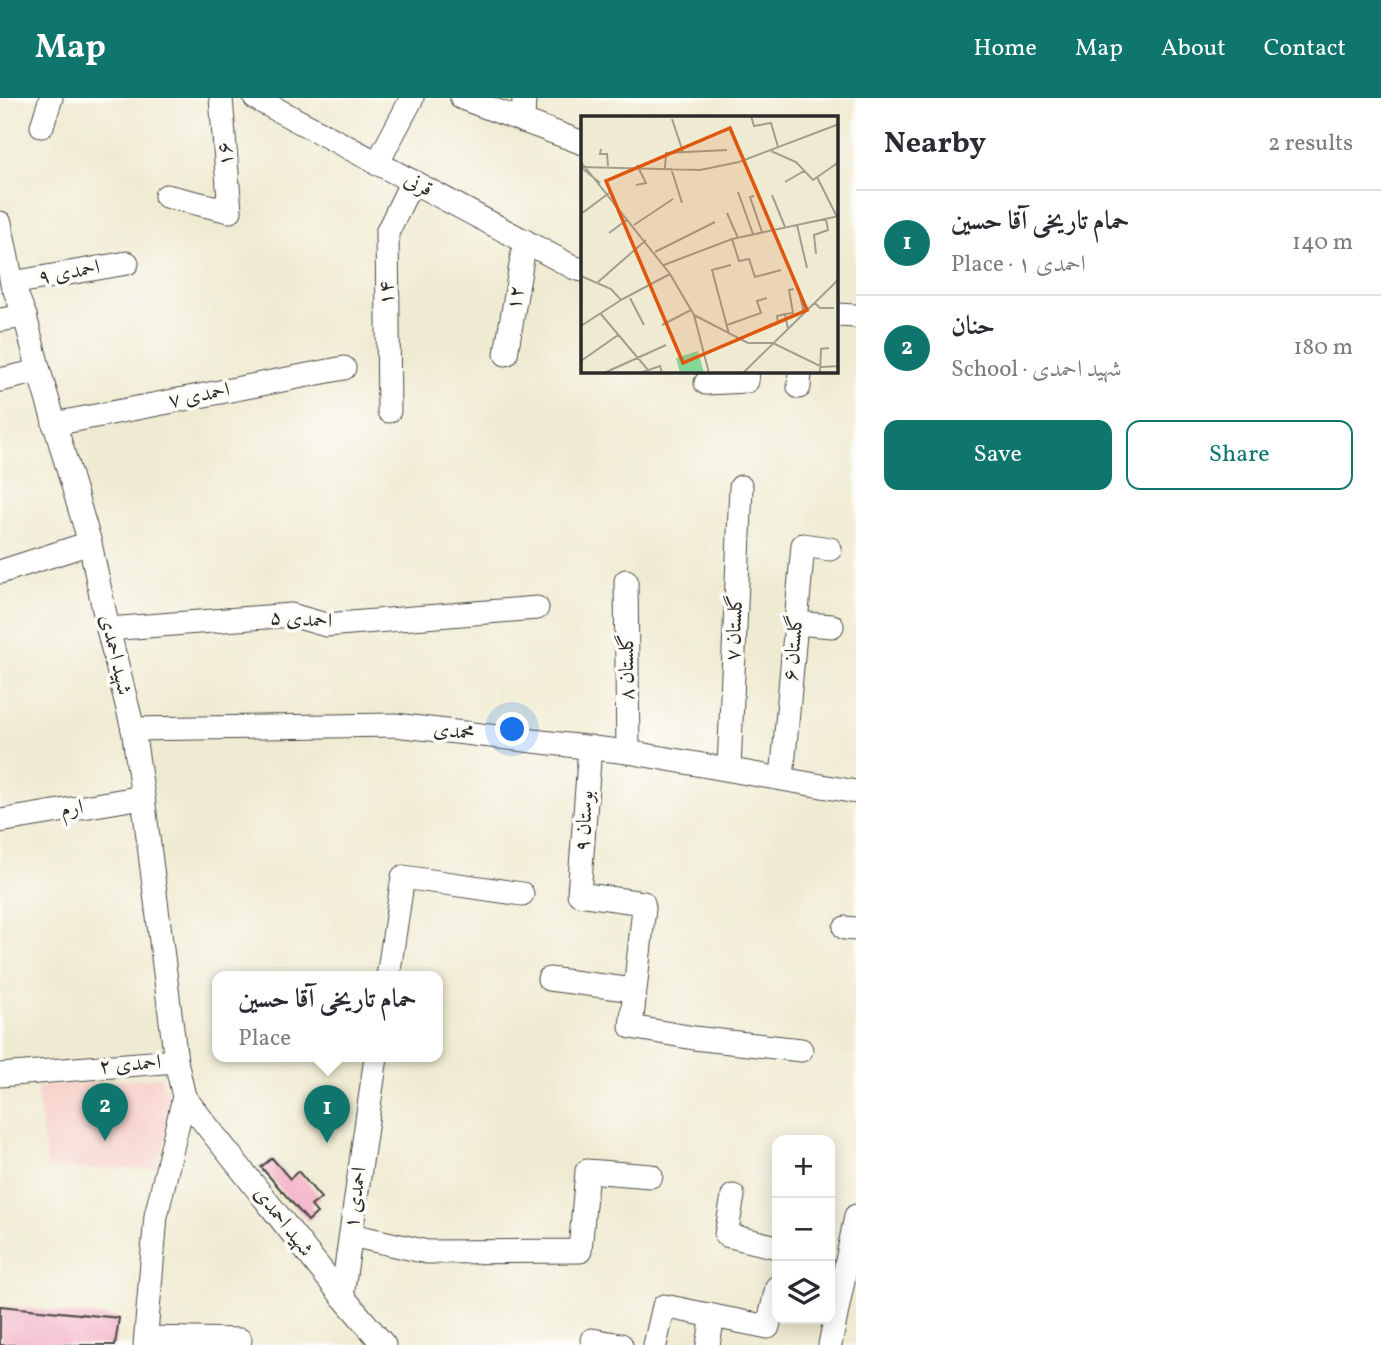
<!DOCTYPE html>
<meta charset="utf-8">
<style>
body{margin:0;font-family:Vollkorn,Amiri,serif;background:#f2f2f3;color:#2b2b33}
.controls{position:absolute;right:21px;bottom:21px;display:grid;overflow:hidden;border-radius:14px;box-shadow:0 4px 18px #0003}
.controls button{width:63px;height:63px;display:grid;place-items:center;padding:0;border:0;border-bottom:2px solid #e1e1e2;background:#fff;color:#2b2b33;font:35px sans-serif}
.you{position:absolute;left:513px;top:632px;width:24px;height:24px;margin:-18px;border:5px solid #fff;border-radius:50%;background:#1a73e8;box-shadow:0 0 0 10px #1a73e833}
.badge{display:grid;place-items:center;width:46px;height:46px;border-radius:50%;background:#0f766e;color:#fff;font-size:23px;font-weight:700}
.pin{position:absolute;translate:-50% -58px;filter:drop-shadow(0 2px 4px #0008)}
.pin::after{content:'';position:absolute;top:37px;width:24px;height:21px;background:inherit;clip-path:polygon(0 0,100% 0,50% 100%)}
.popup{position:absolute;left:212px;top:873px;width:231px;height:91px;box-sizing:border-box;display:grid;place-content:center;border-radius:14px;background:#fff;filter:drop-shadow(0 2px 5px #0005);font-size:23px;white-space:nowrap;color:#7c7c81}
.popup b{font-size:26px;color:#2b2b33}
.popup::after{content:'';position:absolute;left:50%;top:100%;margin-left:-14px;border:14px solid transparent;border-top-color:#fff}
.list{margin:0;padding:0;list-style:none}
h2{display:flex;justify-content:space-between;align-items:center;height:91px;margin:0;padding:0 28px;font-size:30px}
h2 small{font-size:23px;font-weight:400;color:#7c7c81}
.list li{display:grid;grid-template-columns:46px 1fr auto;gap:21px;align-items:center;box-sizing:border-box;height:105px;padding:0 28px;border-top:2px solid #e1e1e2}
.list b{display:block;font-size:26px;white-space:nowrap}
.list p{margin:0;font-size:23px;white-space:nowrap;color:#7c7c81}
.list em{font-size:23px;font-style:normal;color:#7c7c81}
.actions{display:flex;gap:14px;padding:21px 28px}
.actions a{flex:1;padding:16px 0;border:2px solid #0f766e;border-radius:14px;text-align:center;font-size:24px;color:#0f766e}
.actions .main{background:#0f766e;color:#fff}
.icon{flex:none;width:38px;height:38px;fill:none;stroke:currentColor;stroke-width:2;stroke-linecap:round;stroke-linejoin:round}
.map{position:relative;flex:none;width:856px;height:1247px;overflow:hidden}
header{display:flex;align-items:center;gap:42px;box-sizing:border-box;height:98px;padding:0 35px;background:#0f766e;color:#fff}
header strong{font-size:33px}
nav{display:flex;gap:38px;margin-inline-start:auto;font-size:24px}
main{display:flex}
aside{flex:1;background:#fff}
.map>svg:first-child{display:block}
</style>
<header>
<strong>Map</strong>
<nav><a>Home</a><a>Map</a><a>About</a><a>Contact</a></nav>
</header>
<main>
<div class="map">
<svg width="856" height="1247" viewBox="0 0 856 1247">
<rect width="100%" height="100%" fill="#fdfcf7"/>
<filter id="ink" filterUnits="userSpaceOnUse"><feTurbulence type="fractalNoise" baseFrequency=".0143" numOctaves="2"/><feDisplacementMap in="SourceGraphic" scale="14" xChannelSelector="R" yChannelSelector="G"/><feConvolveMatrix kernelMatrix="1 2 1 2 8 2 1 2 1" color-interpolation-filters="sRGB"/></filter>
<filter id="wash" filterUnits="userSpaceOnUse"><feTurbulence type="fractalNoise" baseFrequency=".00686" numOctaves="4" result="noise"/><feDisplacementMap in="SourceGraphic" scale="28" xChannelSelector="R" yChannelSelector="G"/><feGaussianBlur stdDeviation="1.57" result="paint"/><feColorMatrix in="noise" values="0 0 0 0 0 0 0 0 0 0 0 0 0 0 0 0 0 1.4 0 .05"/><feComposite in="paint" operator="in"/></filter>
<g filter="url(#wash)">
<rect width="100%" height="100%" fill="#efebd2"/>
<!-- built -->
<path fill="#f7d0ca" d="M160,979l17,35 -22,57h-107l-12,-82z"/>
<g id="blocks">
<!-- building -->
<g fill="#f2adc5">
<path d="M272,1060l18,21 8,-8 23,27 -10,8 6,7 -9,8 -47,-54z"/>
<path d="M0,1208l119,12 -4,27h-115z"/>
</g>
</g>
</g>
<g filter="url(#ink)">
<use href="#blocks" fill-opacity="0" stroke="#484844" stroke-width="2"/>
<g fill="none" stroke-linecap="round" stroke-linejoin="round">
<defs>
<g id="minor">
<path d="M255,0l320,170 8,2"/>
<path d="M462,0l121,45"/>
<path d="M523,23l1,-23"/>
<path d="M42,28l9,-28"/>
<path d="M377,66l35,-66"/>
<path d="M166,98l64,15 -9,-113"/>
<path d="M0,125l12,60 13,33 14,55 51,172 18,86 25,100 10,68 33,264 8,36 -28,119 -11,129"/>
<path d="M12,185l115,-20"/>
<path d="M837,217l19,1"/>
<path d="M0,222l25,-4"/>
<path d="M506,256l19,-113"/>
<path d="M0,282l39,-9"/>
<path d="M706,285l41,-2 1,-10"/>
<path d="M799,289l1,-16"/>
<path d="M389,313l-2,-178 25,-52"/>
<path d="M54,326l290,-56"/>
<path d="M0,474l90,-29"/>
<path d="M626,483l2,171"/>
<path d="M796,525l36,3"/>
<path d="M108,531l183,-14 35,10 211,-17"/>
<path d="M133,631l262,-4 233,27 228,40"/>
<path d="M590,649l-11,147 64,9 1,5 -13,119 63,11 107,12"/>
<path d="M729,671l12,-282"/>
<path d="M782,680l21,-233 27,4"/>
<path d="M0,723l143,-24"/>
<path d="M845,830l11,1"/>
<path d="M388,879l15,-100 119,17"/>
<path d="M549,881l85,11"/>
<path d="M0,977l176,-14"/>
<path d="M184,999l158,199 42,49"/>
<path d="M733,1098l-7,39 51,12"/>
<path d="M351,1137l76,17 153,-1 7,-80 64,5"/>
<path d="M342,1198l34,-239"/>
<path d="M146,1240l94,2"/>
<path d="M592,1242l29,5"/>
<path d="M655,1247l9,-39 49,10"/>
<path d="M708,1247l5,-29 55,11 9,-40"/>
<path d="M830,1247l26,-129"/>
</g>
</defs>
<!-- minor casing -->
<use href="#minor" stroke="#484844" stroke-width="25"/>
<!-- minor -->
<use href="#minor" stroke="#fff" stroke-width="23"/>
</g>
</g>
<g text-anchor="middle" dominant-baseline="central" stroke-width="7" stroke-linejoin="round" paint-order="stroke">
<!-- street labels -->
<g font-size="21" fill="#2b2b2b" stroke="#fdfcf7">
<text transform="translate(226 56) rotate(-95)">۱۶</text>
<text transform="translate(418 87) rotate(27)">قرنی</text>
<text transform="translate(69 175) rotate(-10)">احمدی ۹</text>
<text transform="translate(387 195) rotate(-91)">۱۴</text>
<text transform="translate(516 200) rotate(-81)">۱۲</text>
<text transform="translate(199 298) rotate(-11)">احمدی ۷</text>
<text transform="translate(301 522) rotate(4)">احمدی ۵</text>
<text transform="translate(735 530) rotate(-87)">گلستان ۷</text>
<text transform="translate(794 550) rotate(-85)">گلستان ۶</text>
<text transform="translate(115 557) rotate(77)">شهید احمدی</text>
<text transform="translate(627 569) rotate(-90)">گلستان ۸</text>
<text transform="translate(454 634) rotate(7)">محمدی</text>
<text transform="translate(72 711) rotate(-9)">ارم</text>
<text transform="translate(585 723) rotate(-86)">بوستان ۹</text>
<text transform="translate(130 967) rotate(-4)">احمدی ۲</text>
<text transform="translate(356 1100) rotate(-82)">احمدی ۱</text>
<text transform="translate(283 1124) rotate(52)">شهید احمدی</text>
</g>
</g>
<!-- overview -->
<g transform="translate(581 18)">
<rect width="257" height="257" fill="#efebd2"/>
<path d="M117,235l6,22h-24l-4,-15z" fill="#82d799"/>
<path fill="none" stroke="#a19e8f" stroke-width="2" d="M170,0l3,10 17,-3 7,24M91,3l11,33M20,33l-1,5h7l1,12M190,35l25,11 17,18 26,-18M0,46l89,112 24,41 15,58M0,51l119,3 39,-8 100,-38M1,52l18,15M84,52l1,-15 61,-3M90,52l11,35M236,61l20,40M204,66l19,-11M55,69l10,-2 -9,-18M157,76l15,42M191,79l13,32M173,80l-4,1 12,35M146,97l11,25M0,98l28,-21M53,109l39,-26M216,109l10,43M28,117l19,-14M151,123l7,22 10,-2 6,18 26,-7M74,136l60,-30M235,138l-2,-19 14,-5 -2,-11M83,149l68,-26 107,-23M0,160l30,13 10,11 49,-26M17,166l48,-42M217,171l6,26M49,182l14,27M234,187l5,5h14M19,197l48,57M113,199l54,28h25l49,24 17,-1M81,209l29,-15M146,209l34,-12 -4,-12 10,-3M188,209l9,-2 -1,-7 8,-2M0,210l40,-26M207,213l-3,-15 8,-1 -4,-23 5,-1M148,218l-17,-64 19,-5M0,245l37,-26M23,257l62,-28M59,257l20,-7 2,7M162,257l96,-94M239,257l1,-24 8,-1"/>
<path fill="#df570e" fill-opacity="0.15" stroke="#df570e" stroke-width="3.5" d="M149,12l77,182 -124,53 -77,-182z"/>
<rect width="257" height="257" fill="none" stroke="#2b2b2b" stroke-width="3.5"/>
</g>
</svg>
<div class="controls">
<button>+</button>
<button>−</button>
<button><svg class="icon" aria-label="layers" viewBox="0 0 24 24"><path d="M12 4l9 5-9 5-9-5zM3 14l9 5 9-5"/></svg></button>
</div>
<div class="you"></div>
<div class="pin badge" style="left:327px;top:1045px">1</div>
<div class="popup"><b>حمام تاریخی آقا حسین</b>Place</div>
<div class="pin badge" style="left:105px;top:1043px">2</div>
</div>
<aside>
<h2>Nearby<small>2 results</small></h2>
<ul class="list">
<li><span class="badge">1</span><div><b>حمام تاریخی آقا حسین</b><p>Place · احمدی ۱</p></div><em>140 m</em></li>
<li><span class="badge">2</span><div><b>حنان</b><p>School · شهید احمدی</p></div><em>180 m</em></li>
</ul>
<div class="actions"><a class="main">Save</a><a>Share</a></div>
</aside>
</main>
